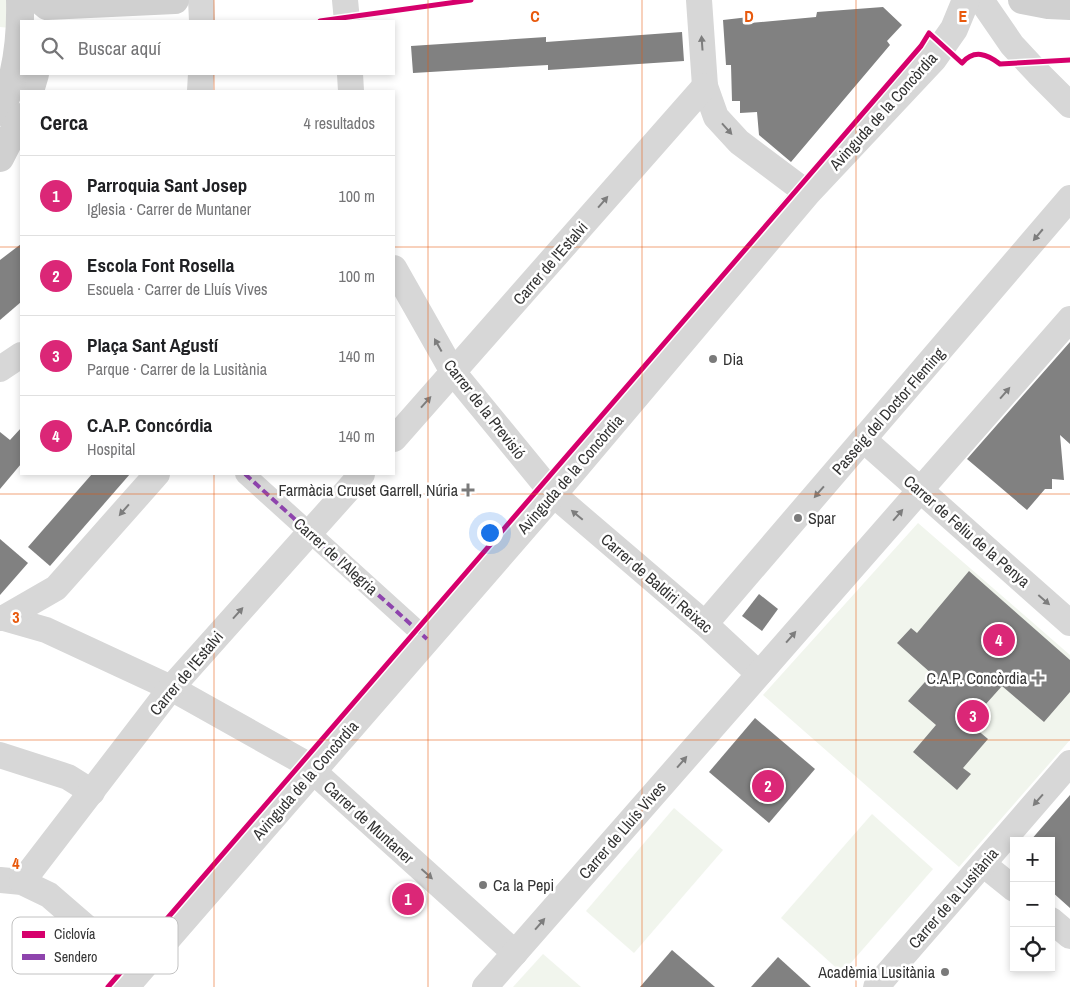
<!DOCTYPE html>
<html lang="es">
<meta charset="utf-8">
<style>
body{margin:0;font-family:"Archivo Narrow",sans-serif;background:#f6f6f6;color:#202124}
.controls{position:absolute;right:15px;bottom:15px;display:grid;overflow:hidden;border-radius:0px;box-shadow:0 2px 8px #0003}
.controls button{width:45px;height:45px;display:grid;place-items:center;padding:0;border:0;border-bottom:1px solid #e0e0e0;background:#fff;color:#202124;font:25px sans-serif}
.you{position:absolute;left:489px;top:532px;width:18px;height:18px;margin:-12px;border:4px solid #fff;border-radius:50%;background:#1a73e8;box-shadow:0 0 0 8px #1a73e833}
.badge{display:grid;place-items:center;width:32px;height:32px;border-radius:50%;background:#db2777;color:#fff;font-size:16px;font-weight:700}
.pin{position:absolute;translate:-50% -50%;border:2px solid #fff;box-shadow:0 1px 5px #0006}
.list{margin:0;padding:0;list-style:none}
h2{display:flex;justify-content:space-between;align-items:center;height:65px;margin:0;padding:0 20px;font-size:21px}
h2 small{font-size:16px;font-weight:400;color:#757577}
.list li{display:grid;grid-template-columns:32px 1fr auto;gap:15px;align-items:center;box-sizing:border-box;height:80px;padding:0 20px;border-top:1px solid #e0e0e0}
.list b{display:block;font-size:19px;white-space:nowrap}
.list p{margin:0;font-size:16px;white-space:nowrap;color:#757577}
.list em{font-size:16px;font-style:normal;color:#757577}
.icon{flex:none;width:28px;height:28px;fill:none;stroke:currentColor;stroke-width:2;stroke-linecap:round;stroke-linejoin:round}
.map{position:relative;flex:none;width:1070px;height:987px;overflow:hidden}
.search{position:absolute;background:#fff;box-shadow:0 2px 8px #0003;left:20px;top:20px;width:375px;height:55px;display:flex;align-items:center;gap:12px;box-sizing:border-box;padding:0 18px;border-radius:0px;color:#757577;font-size:19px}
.panel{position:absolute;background:#fff;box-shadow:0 2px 8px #0003;left:20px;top:90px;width:375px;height:385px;border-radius:0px}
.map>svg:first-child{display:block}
</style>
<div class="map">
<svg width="1070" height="987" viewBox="0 0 1070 987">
<rect width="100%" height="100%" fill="#fff"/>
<!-- green -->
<g fill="#f1f5ed">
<path d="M0,0h9l1,28 -10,-1z"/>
<path d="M918,523l152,132v85l-111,127 -196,-172z"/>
<path d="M674,808l49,42 -89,103 -48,-42z"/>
<path d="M872,814l61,55 -91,104 -61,-55z"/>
<path d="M543,954l38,33h-68z"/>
</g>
<!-- building -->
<g fill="#818181">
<path d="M883,7l19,18 -15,16 3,4 -99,117 -32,-27 -2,-23 -17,1v-12h-8l-1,-36h-5l-3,-45 26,-3 1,6 66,-6 1,-5z"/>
<path d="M682,32l2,29 -136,9v-5l-135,8 -2,-27 135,-9v5z"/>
<path d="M21,244v58l-21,18v-60z"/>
<path d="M1070,342v102l-10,-9 4,45 -12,-1v10h-7l-18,21 -60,-51z"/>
<path d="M21,428v36l-21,25v-57l10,8z"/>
<path d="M92,474h38l-80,92 -22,-19z"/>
<path d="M0,539l28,24 -28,32z"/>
<path d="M969,571l101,89v32l-26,30 -42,-36 -33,37 19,16 -25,29 8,6 -14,16 -44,-38 23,-27 -28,-24 24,-27 -35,-31 14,-15 6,5z"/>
<path d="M759,594l19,15 -16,22 -20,-15z"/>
<path d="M755,718l60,51 -46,54 -60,-51z"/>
<path d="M1070,795v113l-19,-17v-50h-21z"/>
<path d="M672,950l43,37h-75z"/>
<path d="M778,957l33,30h-60z"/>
</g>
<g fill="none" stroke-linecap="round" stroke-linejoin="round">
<!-- pedestrian -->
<path stroke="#d7d7d7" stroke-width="20" d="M245,474l182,165"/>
<!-- minor -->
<g stroke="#d7d7d7" stroke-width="26">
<path d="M201,0l1,21"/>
<path d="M345,0l2,21"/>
<path d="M699,0l6,86 11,31 23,25 68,51"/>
<path d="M981,0l31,45 26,28 32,32"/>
<path d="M350,74l1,17"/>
<path d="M200,91l1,-17"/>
<path d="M394,268l59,104 100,122 152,130 54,50"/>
<path d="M0,369l21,-14"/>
<path d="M394,439l311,-353"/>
<path d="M864,440l206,183"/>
<path d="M0,618h4l42,12 125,58 132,74 212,191"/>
<path d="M4,618l52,-30 101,-114"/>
<path d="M705,624l365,-426"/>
<path d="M0,755l68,22 24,15"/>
<path d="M983,864l31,25"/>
<path d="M0,880l22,2 27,13 89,77"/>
<path d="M22,882l149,-194 191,-214"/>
<path d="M1051,920l19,16"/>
<path d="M485,987l585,-668"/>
<path d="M876,987l194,-224"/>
</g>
<!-- tertiary -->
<path stroke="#d7d7d7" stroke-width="28" d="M125,987l428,-493 254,-301 126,-134 21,-30 12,-29"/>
<!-- secondary -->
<g stroke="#d0d0d0" stroke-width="28">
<path d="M40,0l7,6 128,-6"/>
<path d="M1022,0l26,5 22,1"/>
<path d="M30,91l5,-17"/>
<path d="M0,112c17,-35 21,-74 20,-112"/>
<path d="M0,158l21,-41"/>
</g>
<!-- quiet -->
<path stroke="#8e44ad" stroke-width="4" stroke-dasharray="8 4" stroke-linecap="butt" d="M245,474l182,165"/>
<defs>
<g id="cycleway">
<path d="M320,21l151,-21"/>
<path d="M108,987l813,-941 8,-13 33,30c12,-14 25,-9 38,1l70,-4"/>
</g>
</defs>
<!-- cycleway casing -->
<use href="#cycleway" stroke="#fff" stroke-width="8"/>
<!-- cycleway -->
<use href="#cycleway" stroke="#d6006c" stroke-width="5"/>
</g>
<!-- one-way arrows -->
<defs><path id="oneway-solid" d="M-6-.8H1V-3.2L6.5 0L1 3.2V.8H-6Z" transform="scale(1.25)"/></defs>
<g fill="#7d7d7d">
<use href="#oneway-solid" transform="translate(702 43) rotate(-94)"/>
<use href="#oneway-solid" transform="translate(727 129) rotate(48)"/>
<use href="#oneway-solid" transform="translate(603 202) rotate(-49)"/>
<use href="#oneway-solid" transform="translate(1038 235) rotate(130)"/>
<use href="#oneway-solid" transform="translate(438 345) rotate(-119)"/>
<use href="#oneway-solid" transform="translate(1005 393) rotate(-49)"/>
<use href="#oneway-solid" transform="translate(426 402) rotate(-48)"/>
<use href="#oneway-solid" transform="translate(819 492) rotate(131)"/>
<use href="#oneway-solid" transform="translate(124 510) rotate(131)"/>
<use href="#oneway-solid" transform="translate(577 515) rotate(-140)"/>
<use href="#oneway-solid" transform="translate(898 515) rotate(-49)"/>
<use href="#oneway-solid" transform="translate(1044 600) rotate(41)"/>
<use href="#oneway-solid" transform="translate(238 613) rotate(-48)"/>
<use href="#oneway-solid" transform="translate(791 637) rotate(-49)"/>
<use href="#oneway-solid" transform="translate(682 762) rotate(-49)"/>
<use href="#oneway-solid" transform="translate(1038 800) rotate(131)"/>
<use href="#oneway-solid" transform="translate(427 874) rotate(42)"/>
<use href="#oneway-solid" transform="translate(540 924) rotate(-49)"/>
</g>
<!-- grid -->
<path fill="none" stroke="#e8590c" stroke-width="1" stroke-opacity="0.55" d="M214,0v21M428,0v987M642,0v987M856,0v987M214,74v17M0,247h21M394,247h676M214,474v513M0,494h1070M0,740h1070"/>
<!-- markers -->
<g fill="#7a7a7a" stroke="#fff" stroke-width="2">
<circle cx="713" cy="359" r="5"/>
<path d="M465.5 482.5h5v5h5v5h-5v5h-5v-5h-5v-5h5z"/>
<circle cx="798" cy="518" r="5"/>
<path d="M1035.5 670.5h5v5h5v5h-5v5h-5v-5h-5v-5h5z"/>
<circle cx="483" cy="885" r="5"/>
<circle cx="945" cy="972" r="5"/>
</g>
<g text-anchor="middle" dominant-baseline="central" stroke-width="5" stroke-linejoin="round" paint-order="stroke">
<!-- street labels -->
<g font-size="16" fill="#333" stroke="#fff">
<text transform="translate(883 111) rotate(-48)">Avinguda de la Concòrdia</text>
<text transform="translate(550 263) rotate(-49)">Carrer de l'Estalvi</text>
<text transform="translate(485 409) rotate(52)">Carrer de la Previsió</text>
<text transform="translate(888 411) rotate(-49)">Passeig del Doctor Fleming</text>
<text transform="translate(570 474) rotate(-49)">Avinguda de la Concòrdia</text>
<text transform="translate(967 531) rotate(41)">Carrer de Feliu de la Penya</text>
<text transform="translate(336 556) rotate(42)">Carrer de l'Alegria</text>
<text transform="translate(657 583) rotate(41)">Carrer de Baldiri Reixac</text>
<text transform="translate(186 673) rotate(-50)">Carrer de l'Estalvi</text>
<text transform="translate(305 780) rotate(-49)">Avinguda de la Concòrdia</text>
<text transform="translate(369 822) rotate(42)">Carrer de Muntaner</text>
<text transform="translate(622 830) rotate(-49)">Carrer de Lluís Vives</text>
<text transform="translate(953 898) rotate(-49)">Carrer de la Lusitània</text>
</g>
<!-- poi labels -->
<g font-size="16" fill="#333" stroke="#fff" text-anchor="start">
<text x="723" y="359">Dia</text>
<text x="458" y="490" text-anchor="end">Farmàcia Cruset Garrell, Núria</text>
<text x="808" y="518">Spar</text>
<text x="1027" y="678" text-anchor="end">C.A.P. Concòrdia</text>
<text x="493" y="885">Ca la Pepi</text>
<text x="935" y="972" text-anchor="end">Acadèmia Lusitània</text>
</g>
</g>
<!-- legend -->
<rect x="12" y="917" width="166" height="57" rx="8" fill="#fff" stroke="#c2c2c2" stroke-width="1"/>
<rect x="22" y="931" width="23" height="7" fill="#d6006c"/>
<rect x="22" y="954" width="23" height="6" fill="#8e44ad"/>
<g font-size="14" fill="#333">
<text x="54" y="939">Ciclovía</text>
<text x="54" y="962">Sendero</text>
</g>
<g font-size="16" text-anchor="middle" font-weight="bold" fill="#e8590c" stroke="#fff" stroke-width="5" stroke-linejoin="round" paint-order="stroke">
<text x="535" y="22">C</text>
<text x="749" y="22">D</text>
<text x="963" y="22">E</text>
<text x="16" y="623">3</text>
<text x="16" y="869">4</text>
</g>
</svg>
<div class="controls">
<button>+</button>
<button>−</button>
<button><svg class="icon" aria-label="locate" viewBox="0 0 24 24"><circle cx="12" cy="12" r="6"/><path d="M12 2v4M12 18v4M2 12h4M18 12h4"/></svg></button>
</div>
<div class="you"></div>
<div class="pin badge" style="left:408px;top:899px">1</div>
<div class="pin badge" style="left:768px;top:786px">2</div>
<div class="pin badge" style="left:973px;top:716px">3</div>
<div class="pin badge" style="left:999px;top:640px">4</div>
<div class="search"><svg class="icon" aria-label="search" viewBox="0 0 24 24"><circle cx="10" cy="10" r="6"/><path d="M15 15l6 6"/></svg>Buscar aquí</div>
<section class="panel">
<h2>Cerca<small>4 resultados</small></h2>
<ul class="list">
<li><span class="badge">1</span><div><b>Parroquia Sant Josep</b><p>Iglesia · Carrer de Muntaner</p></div><em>100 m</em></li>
<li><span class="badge">2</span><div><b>Escola Font Rosella</b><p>Escuela · Carrer de Lluís Vives</p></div><em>100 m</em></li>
<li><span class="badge">3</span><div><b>Plaça Sant Agustí</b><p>Parque · Carrer de la Lusitània</p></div><em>140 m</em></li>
<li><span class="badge">4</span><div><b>C.A.P. Concórdia</b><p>Hospital</p></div><em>140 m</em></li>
</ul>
</section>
</div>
